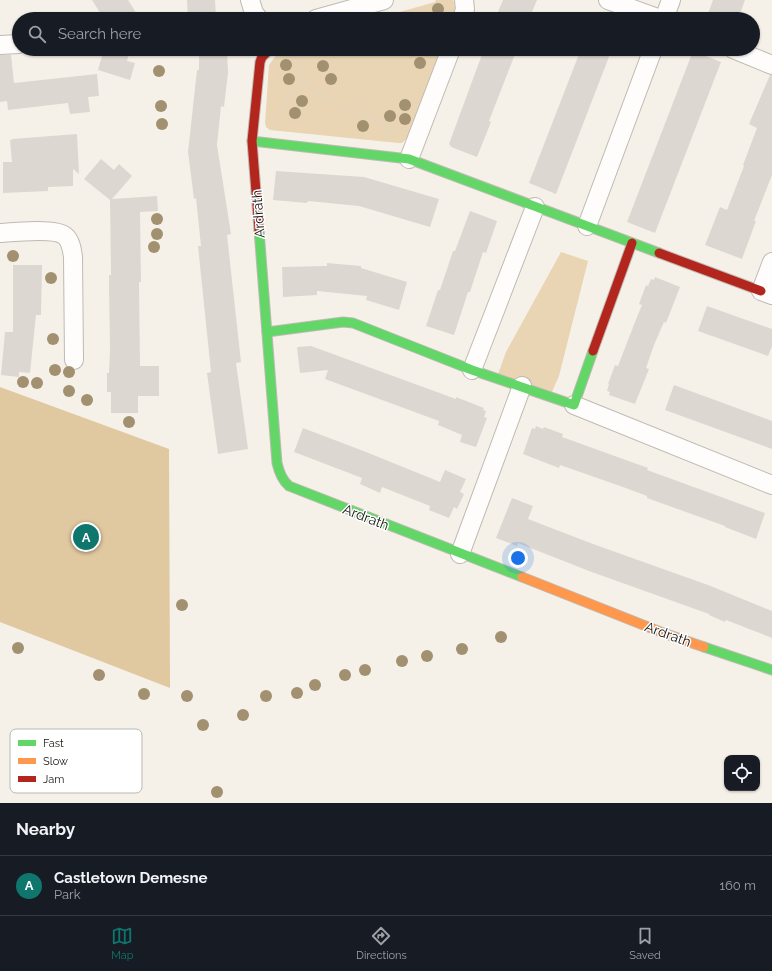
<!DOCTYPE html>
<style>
body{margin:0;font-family:Raleway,sans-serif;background:#20242c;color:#f1f3f6}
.controls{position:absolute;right:12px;bottom:12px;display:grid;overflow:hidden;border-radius:8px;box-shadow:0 1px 3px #0004}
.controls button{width:36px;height:36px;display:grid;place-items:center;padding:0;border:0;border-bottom:1px solid #363941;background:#171b24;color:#f1f3f6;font:20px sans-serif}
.you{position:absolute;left:518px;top:558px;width:14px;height:14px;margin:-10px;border:3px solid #fff;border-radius:50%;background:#1a73e8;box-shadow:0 0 0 6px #1a73e833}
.badge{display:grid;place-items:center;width:26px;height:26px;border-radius:50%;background:#0f766e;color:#fff;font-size:13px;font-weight:700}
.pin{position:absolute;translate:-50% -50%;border:2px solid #fff;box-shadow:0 1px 4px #0006}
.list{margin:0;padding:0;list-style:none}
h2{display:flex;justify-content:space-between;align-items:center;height:52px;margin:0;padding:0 16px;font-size:17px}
h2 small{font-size:13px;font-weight:400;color:#9ea1a6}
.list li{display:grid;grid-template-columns:26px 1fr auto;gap:12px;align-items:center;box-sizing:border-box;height:60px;padding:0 16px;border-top:1px solid #363941}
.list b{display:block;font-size:15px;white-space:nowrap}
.list p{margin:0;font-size:13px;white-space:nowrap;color:#9ea1a6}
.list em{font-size:13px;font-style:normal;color:#9ea1a6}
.icon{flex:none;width:22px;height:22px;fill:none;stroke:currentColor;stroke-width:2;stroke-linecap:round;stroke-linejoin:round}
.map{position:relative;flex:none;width:772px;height:803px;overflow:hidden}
.search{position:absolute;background:#171b24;box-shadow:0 1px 3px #0004;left:12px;right:12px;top:12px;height:44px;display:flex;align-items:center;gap:10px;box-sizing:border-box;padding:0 14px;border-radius:22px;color:#9ea1a6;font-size:15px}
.sheet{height:112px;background:#171b24}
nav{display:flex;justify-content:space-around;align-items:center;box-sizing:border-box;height:56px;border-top:1px solid #363941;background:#171b24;font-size:11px;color:#9ea1a6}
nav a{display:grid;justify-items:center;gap:2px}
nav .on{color:#0f766e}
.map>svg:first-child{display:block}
</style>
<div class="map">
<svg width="772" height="803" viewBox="0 0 772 803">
<rect width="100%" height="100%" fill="#f6f1e8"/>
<!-- green -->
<g fill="#e9d5b4">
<path d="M436,0h17c3,7 2,12 0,19h-78l60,-17z"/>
<path d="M286,49h155l-34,89 -5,5h-4l-128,-13 -4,-3 -1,-4 4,-58 8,-11z"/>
<path d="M561,252l27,9 -29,115 -8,18 -53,-20 8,-22z"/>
</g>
<!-- forest -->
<path fill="#e0c8a0" d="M0,387l169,62 1,239 -170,-66z"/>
<!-- building -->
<g fill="#dcd7d1">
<path d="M92,0h36l12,19h-36z"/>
<path d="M187,0h28l1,17 -28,2z"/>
<path d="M503,0h34l-8,19h-34z"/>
<path d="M713,0h32l-7,19h-32z"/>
<path d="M104,49h26l-3,12 8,2 -5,17 -32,-10z"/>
<path d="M199,49h28l1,24 -4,34 -3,-1 -4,39 14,89 -4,1 14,127 -5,1 12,86 -30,5 -11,-81 4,-1 -13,-126h3l-5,-48 -2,1 -6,-47 9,-82h2z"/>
<path d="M484,49h33l-28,72 2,1 -14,35 -26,-10v-1l-2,-2z"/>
<path d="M581,49h31l-56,145 -27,-11z"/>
<path d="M693,51l28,11 -66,171 -28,-11z"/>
<path d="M0,55h11l3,28 83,-9 2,22 -11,1 2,15 -20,2 -2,-11 -60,7 -1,-9 -7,1z"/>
<path d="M770,75h2v100l-18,46h2l-14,38 -37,-14 15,-38 7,3 17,-44 -1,-1 14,-37 -8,-4z"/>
<path d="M77,134l2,40 -6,-5v17l-25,1v4l-45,2v-31h9l-2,-22h2v-1z"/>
<path d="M101,159l13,11 5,-6 13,12 -20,23 45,-3 1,15 -18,1 1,70h-2l1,84h19v30h-21v17h-27v-21h-4v-19h2l1,-24 -1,-63v-11h2l-1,-75 -26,-21z"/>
<path d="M276,171l88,6 75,22 -9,28 -71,-21 -51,-5 -1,2 -34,-3z"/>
<path d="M470,211l27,10 -11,32 -3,-1 -13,40h-2l-14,43 -28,-9 12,-36h2l13,-39h2z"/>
<path d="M327,263l34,3v2l46,14 -8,28 -33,-10 1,-4 -50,-5v4l-34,2 -1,-30 45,-1z"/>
<path d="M13,265h29l-1,50h-5l-6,58 -11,-1v5l-18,-2 4,-43h8z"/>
<path d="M655,277l25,10 -14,36 -2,-1 -10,23 -8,23 3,1 -14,35 -26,-9 1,-3 -3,-1 2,-7h-1l7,-19 3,1 3,-8 18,-46 3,-7 -3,-1 7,-19 2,1 3,-7 3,1z"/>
<path d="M707,306l65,23v17l-4,10 -70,-25z"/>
<path d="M311,346l145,53v-2l28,11 -1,2 3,1 -2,6 3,1 -11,29 -16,-5 2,-7 -24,-10 1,-4 -114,-42 3,-9 -28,3 -3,-26z"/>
<path d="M674,385l98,36v28l-107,-39z"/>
<path d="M536,426l7,3 1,-2 19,7 -1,3 86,31 -1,2 118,43 -9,26 -31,-12v-1l-78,-28v-2l-24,-9 -63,-22 -1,3 -36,-14 9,-26 3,1z"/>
<path d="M303,428l63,24 74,30 5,-12 21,9 -6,13 4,2 -7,15 -3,-2 -5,11 -20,-8 1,-4 -48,-19 -2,6 -20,-9 2,-6 -68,-26z"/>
<path d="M512,498l21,8 -5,13 65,25 115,41 64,26v27l-46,-18 -1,2 -16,-7v-1l-120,-43 -71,-28 -1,3 -21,-8z"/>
</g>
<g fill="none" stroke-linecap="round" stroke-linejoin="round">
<defs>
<g id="street">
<path d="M250,0l4,13 5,6"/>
<path d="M608,0l52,19"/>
<path d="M316,19l68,-19"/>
<path d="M462,19l3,-10 -1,-9"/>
<path d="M664,19l7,-19"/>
<path d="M0,45l19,-1"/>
<path d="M733,49l39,16"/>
<path d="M409,159l42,-110"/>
<path d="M587,226l66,-177"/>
<path d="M0,233c14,-1 56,-5 65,3 6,5 7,14 8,21l1,103"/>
<path d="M772,262l-11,29 11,4"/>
<path d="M472,370l63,-163"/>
<path d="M574,405l198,80"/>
<path d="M460,554l62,-168"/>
</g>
<g id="fast">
<path d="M252,141l157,18 250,94"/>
<path d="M259,230l18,233c2,9 5,17 12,23l233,91"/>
<path d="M267,332l76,-10 10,1 119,47 102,35 19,-54"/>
<path d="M704,647l68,23"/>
</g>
<path id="slow" d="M522,577l144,57 38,13"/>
<g id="jam">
<path d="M259,230l-7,-89 8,-79 2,-5 8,-8"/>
<path d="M659,253l102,38"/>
<path d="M593,351l39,-108"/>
</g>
</defs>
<!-- street casing -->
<use href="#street" stroke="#bebab3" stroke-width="20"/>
<!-- fast casing -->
<use href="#fast" stroke="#bebab3" stroke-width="11"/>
<!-- slow casing -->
<use href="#slow" stroke="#bebab3" stroke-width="11"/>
<!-- jam casing -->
<use href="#jam" stroke="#bebab3" stroke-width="11"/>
<!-- path -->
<g stroke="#d7d6d3" stroke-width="2.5" stroke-dasharray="1 3" stroke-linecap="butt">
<path d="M292,49c6,10 7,22 13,32 10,17 75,41 96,50"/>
<path d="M275,123c4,-16 17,-33 30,-41"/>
<path d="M387,137l1,-12"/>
</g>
<!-- street -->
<use href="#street" stroke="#fefdfc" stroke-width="18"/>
<!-- fast -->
<use href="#fast" stroke="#63d668" stroke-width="9"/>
<!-- slow -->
<use href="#slow" stroke="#ff974d" stroke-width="9"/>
<!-- jam -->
<use href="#jam" stroke="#b3261e" stroke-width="9"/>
</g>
<!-- trees -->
<g fill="#a29170">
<circle cx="438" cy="9" r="6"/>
<circle cx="420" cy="63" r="6"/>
<circle cx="286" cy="65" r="6"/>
<circle cx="323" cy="66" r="6"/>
<circle cx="159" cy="71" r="6"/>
<circle cx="289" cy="79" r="6"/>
<circle cx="331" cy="79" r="6"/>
<circle cx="302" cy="101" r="6"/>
<circle cx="405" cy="105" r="6"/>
<circle cx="161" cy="106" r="6"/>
<circle cx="295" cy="113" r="6"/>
<circle cx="390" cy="116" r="6"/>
<circle cx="405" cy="119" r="6"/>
<circle cx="162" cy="124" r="6"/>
<circle cx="363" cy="126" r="6"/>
<circle cx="157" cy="219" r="6"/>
<circle cx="157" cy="234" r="6"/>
<circle cx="154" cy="247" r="6"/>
<circle cx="13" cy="256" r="6"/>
<circle cx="51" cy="278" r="6"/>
<circle cx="53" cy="339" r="6"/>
<circle cx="55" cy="370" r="6"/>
<circle cx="69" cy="372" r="6"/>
<circle cx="23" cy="382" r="6"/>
<circle cx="37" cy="383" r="6"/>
<circle cx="69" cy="391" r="6"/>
<circle cx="87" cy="400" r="6"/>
<circle cx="129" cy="422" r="6"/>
<circle cx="182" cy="605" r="6"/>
<circle cx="501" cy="637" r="6"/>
<circle cx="18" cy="648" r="6"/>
<circle cx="462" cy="649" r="6"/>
<circle cx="427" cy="656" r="6"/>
<circle cx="402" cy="661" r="6"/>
<circle cx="365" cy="670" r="6"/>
<circle cx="99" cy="675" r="6"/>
<circle cx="345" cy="675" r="6"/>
<circle cx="315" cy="685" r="6"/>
<circle cx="297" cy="693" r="6"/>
<circle cx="144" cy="694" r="6"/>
<circle cx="187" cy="696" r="6"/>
<circle cx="266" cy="696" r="6"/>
<circle cx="243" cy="715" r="6"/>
<circle cx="203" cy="725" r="6"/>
<circle cx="217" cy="792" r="6"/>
</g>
<g text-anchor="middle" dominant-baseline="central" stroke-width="3" stroke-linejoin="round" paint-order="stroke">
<!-- street labels -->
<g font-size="14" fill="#17140f" stroke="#fff">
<text transform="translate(258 214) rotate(-94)">Ardrath</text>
<text transform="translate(366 517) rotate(21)">Ardrath</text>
<text transform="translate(668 634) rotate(20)">Ardrath</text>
</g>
</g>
<!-- legend -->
<rect x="10" y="729" width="132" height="64" rx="6" fill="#fff" stroke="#b9b8b7" stroke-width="1"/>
<rect x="18" y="740" width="18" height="6" fill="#63d668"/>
<rect x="18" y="758" width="18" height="6" fill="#ff974d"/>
<rect x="18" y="776" width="18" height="6" fill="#b3261e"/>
<g font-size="11" fill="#17140f">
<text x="43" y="747">Fast</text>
<text x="43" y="765">Slow</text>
<text x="43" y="783">Jam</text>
</g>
</svg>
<div class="controls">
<button><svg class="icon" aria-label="locate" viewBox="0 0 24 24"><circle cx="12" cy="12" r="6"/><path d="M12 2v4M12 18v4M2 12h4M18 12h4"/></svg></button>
</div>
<div class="you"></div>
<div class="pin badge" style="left:86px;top:537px">A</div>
<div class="search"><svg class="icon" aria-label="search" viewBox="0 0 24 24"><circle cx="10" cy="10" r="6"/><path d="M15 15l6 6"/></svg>Search here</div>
</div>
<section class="sheet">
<h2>Nearby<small></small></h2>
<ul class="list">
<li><span class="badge">A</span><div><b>Castletown Demesne</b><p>Park</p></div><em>160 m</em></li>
</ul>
</section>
<nav>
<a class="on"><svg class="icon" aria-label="map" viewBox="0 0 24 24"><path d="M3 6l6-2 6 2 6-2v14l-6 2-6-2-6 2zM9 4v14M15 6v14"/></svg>Map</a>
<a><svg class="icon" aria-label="directions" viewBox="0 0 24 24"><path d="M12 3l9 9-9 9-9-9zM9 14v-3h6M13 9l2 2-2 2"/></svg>Directions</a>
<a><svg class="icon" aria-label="saved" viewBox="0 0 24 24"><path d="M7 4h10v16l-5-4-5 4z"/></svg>Saved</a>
</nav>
